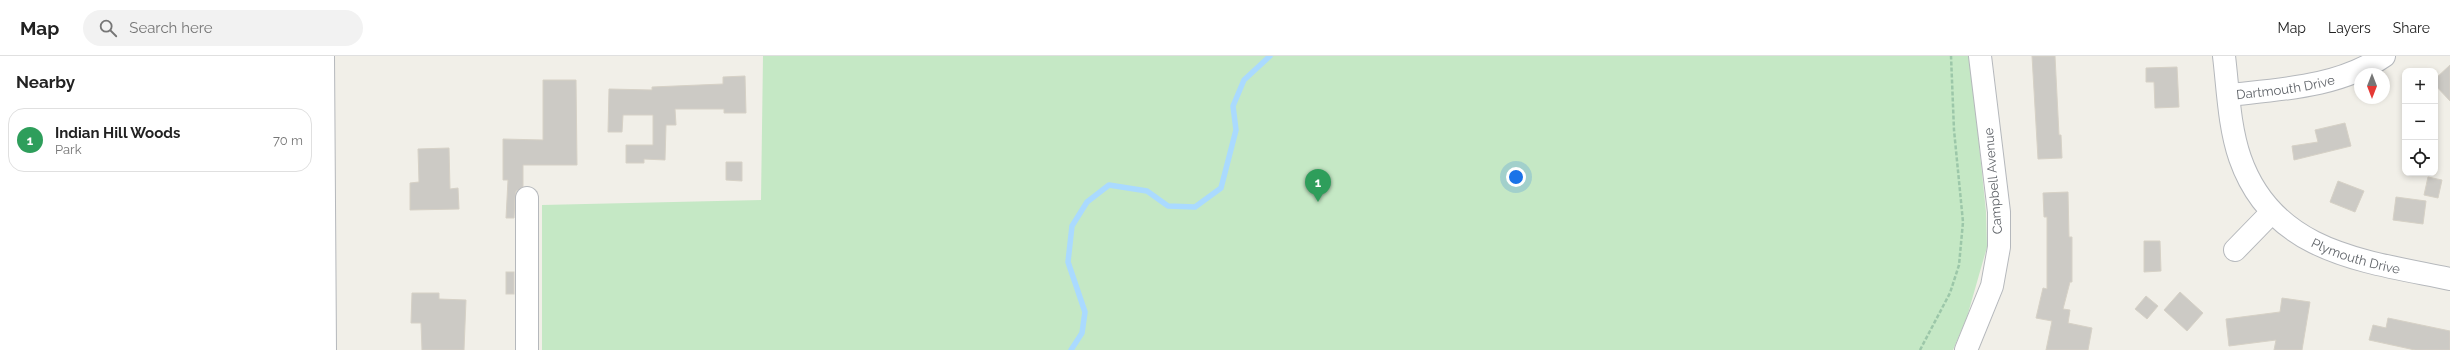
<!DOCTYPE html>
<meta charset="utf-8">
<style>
body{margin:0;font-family:Raleway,sans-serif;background:#f2f2f2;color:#222}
.controls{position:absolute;right:12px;top:12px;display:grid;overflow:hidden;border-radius:8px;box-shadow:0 2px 6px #0003}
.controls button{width:36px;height:36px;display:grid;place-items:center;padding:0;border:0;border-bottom:1px solid #e0e0e0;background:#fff;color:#222;font:20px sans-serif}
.compass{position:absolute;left:2034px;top:12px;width:36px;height:36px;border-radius:50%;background:#fff;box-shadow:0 2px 6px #0003;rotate:180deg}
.you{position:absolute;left:1196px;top:121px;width:14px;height:14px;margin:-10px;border:3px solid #fff;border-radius:50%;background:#1a73e8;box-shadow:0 0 0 6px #1a73e833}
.badge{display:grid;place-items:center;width:26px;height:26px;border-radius:50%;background:#ea580c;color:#fff;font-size:13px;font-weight:700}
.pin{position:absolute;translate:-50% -33px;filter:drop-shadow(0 1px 2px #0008)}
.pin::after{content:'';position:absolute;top:21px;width:14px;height:12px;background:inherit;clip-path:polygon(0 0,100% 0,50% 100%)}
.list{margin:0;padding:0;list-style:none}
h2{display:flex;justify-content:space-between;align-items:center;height:52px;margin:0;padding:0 16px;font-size:17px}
h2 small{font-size:13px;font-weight:400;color:#767676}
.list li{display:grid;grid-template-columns:26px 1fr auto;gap:12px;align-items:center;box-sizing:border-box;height:64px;margin:0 8px 8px;padding:0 8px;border:1px solid #e0e0e0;border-radius:16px}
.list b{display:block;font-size:15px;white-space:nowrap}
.list p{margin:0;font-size:13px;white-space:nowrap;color:#767676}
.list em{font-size:13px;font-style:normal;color:#767676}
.icon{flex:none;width:22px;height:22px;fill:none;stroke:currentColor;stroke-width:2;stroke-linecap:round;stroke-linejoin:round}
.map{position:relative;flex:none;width:2130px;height:294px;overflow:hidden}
header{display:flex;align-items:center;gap:24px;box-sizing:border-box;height:56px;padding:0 20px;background:#fff;border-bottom:1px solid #e0e0e0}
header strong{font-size:19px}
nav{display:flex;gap:22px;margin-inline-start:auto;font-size:14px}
.search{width:280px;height:36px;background:#f2f2f2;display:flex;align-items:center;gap:10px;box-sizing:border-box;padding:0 14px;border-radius:22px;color:#767676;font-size:15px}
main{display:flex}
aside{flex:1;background:#fff}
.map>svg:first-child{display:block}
</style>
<header>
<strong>Map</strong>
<div class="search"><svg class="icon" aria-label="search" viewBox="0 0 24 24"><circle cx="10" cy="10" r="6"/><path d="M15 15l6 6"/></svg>Search here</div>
<nav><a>Map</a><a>Layers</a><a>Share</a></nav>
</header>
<main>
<aside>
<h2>Nearby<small></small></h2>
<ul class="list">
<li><span class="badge" style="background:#2e9e5b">1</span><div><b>Indian Hill Woods</b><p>Park</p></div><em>70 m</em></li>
</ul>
</aside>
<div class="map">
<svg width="2130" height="294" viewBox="0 0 2130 294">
<rect width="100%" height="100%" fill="#f1efe8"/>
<!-- green -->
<path fill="#c5e8c5" d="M443,0h1207l16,156 1,35 -20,70 -14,33h-1411v-145l219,-5z"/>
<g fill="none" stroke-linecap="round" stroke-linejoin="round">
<!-- stream -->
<path stroke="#aadaff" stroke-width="5.5" d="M751,294l11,-17 3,-21 -17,-50 4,-36 15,-24 22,-17 38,6 21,15 27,1 26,-19 15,-58 -3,-24 11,-26 26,-24"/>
</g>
<!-- building -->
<g fill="#cccac5" stroke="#d6d1c6">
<path d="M1712,0h23l4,79h2l1,23 -24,1z"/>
<path d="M2130,9v36l-15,-16v-6z"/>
<path d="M1857,11l2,40 -24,1 -1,-26h-8v-14z"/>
<path d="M425,20l1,37h-22v-4h-49l1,16h-10l-1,35 -21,-1v4h-18v-18h27v-30h-30l-1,17h-14l1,-43 43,1v-3l71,-3v-7z"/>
<path d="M223,24h33l1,85h-54v22l-7,4 -1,7 -1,20h-8l2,-38h-5v-41l40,1z"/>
<path d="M2025,67l6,23 -57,14 -2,-14 26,-4 -3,-12z"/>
<path d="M129,92l1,41 8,-1 1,21 -49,1v-27l9,-1 -1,-33z"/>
<path d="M406,106h16v19l-16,-1z"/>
<path d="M2108,121l14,3 -4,18 -14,-3z"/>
<path d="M2018,125l26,10 -9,21 -25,-10z"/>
<path d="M1748,136l1,45h3v45h-2l-7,27 7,1 -2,13 24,5 -4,22h-42l6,-29 -16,-3 7,-30 4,1v-72h-3l-1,-24z"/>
<path d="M2076,141l30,4 -3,23 -30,-4z"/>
<path d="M1824,185h16l1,30 -17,1z"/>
<rect x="186" y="216" width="8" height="22"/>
<path d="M1860,236l23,21 -16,18 -23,-21z"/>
<path d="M92,237h27v6l27,1 -2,50h-42l-1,-27h-10z"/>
<path d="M1826,240l12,10 -11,13 -12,-10z"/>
<path d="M1962,242l28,4 -8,48h-28l2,-10 -47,6 -3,-27 54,-7z"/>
<path d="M2068,262l62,13v19h-35l-46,-10 4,-15 13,3z"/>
</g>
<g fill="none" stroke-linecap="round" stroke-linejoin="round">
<defs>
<g id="minor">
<path d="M3,0l2,294"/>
<path id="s1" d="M1904,0c4,33 5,70 16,102 33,95 124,103 210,121"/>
<path id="s2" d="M1909,39c53,-6 110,-8 155,-39"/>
<path d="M1915,194l36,-37"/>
<path d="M207,294v-152"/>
<path d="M1646,294l26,-64 7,-39v-35l-19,-156"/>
</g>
</defs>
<!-- minor casing -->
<use href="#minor" stroke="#b5b8bc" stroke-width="24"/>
<!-- path -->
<path stroke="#9cc7a9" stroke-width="2.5" stroke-dasharray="4 2" stroke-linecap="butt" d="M1600,294l30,-57 9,-28 4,-43 -9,-92 -3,-74"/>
<!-- minor -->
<use href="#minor" stroke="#fff" stroke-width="22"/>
</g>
<g text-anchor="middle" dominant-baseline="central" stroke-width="3.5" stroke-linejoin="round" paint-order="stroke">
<!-- street labels -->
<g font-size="13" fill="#5f6368" stroke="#fff">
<text stroke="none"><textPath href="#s2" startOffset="57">Dartmouth Drive</textPath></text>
<text transform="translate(1673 125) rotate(-95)">Campbell Avenue</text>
<text stroke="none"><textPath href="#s1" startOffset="263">Plymouth Drive</textPath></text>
</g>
</g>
</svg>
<div class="controls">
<button>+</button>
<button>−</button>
<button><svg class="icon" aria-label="locate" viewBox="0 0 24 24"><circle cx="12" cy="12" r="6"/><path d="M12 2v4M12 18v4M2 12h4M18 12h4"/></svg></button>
</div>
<svg class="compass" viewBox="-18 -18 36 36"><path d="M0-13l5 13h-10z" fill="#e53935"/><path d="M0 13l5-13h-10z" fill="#767676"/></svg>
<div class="you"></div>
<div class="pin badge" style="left:998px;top:146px;background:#2e9e5b">1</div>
</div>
</main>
